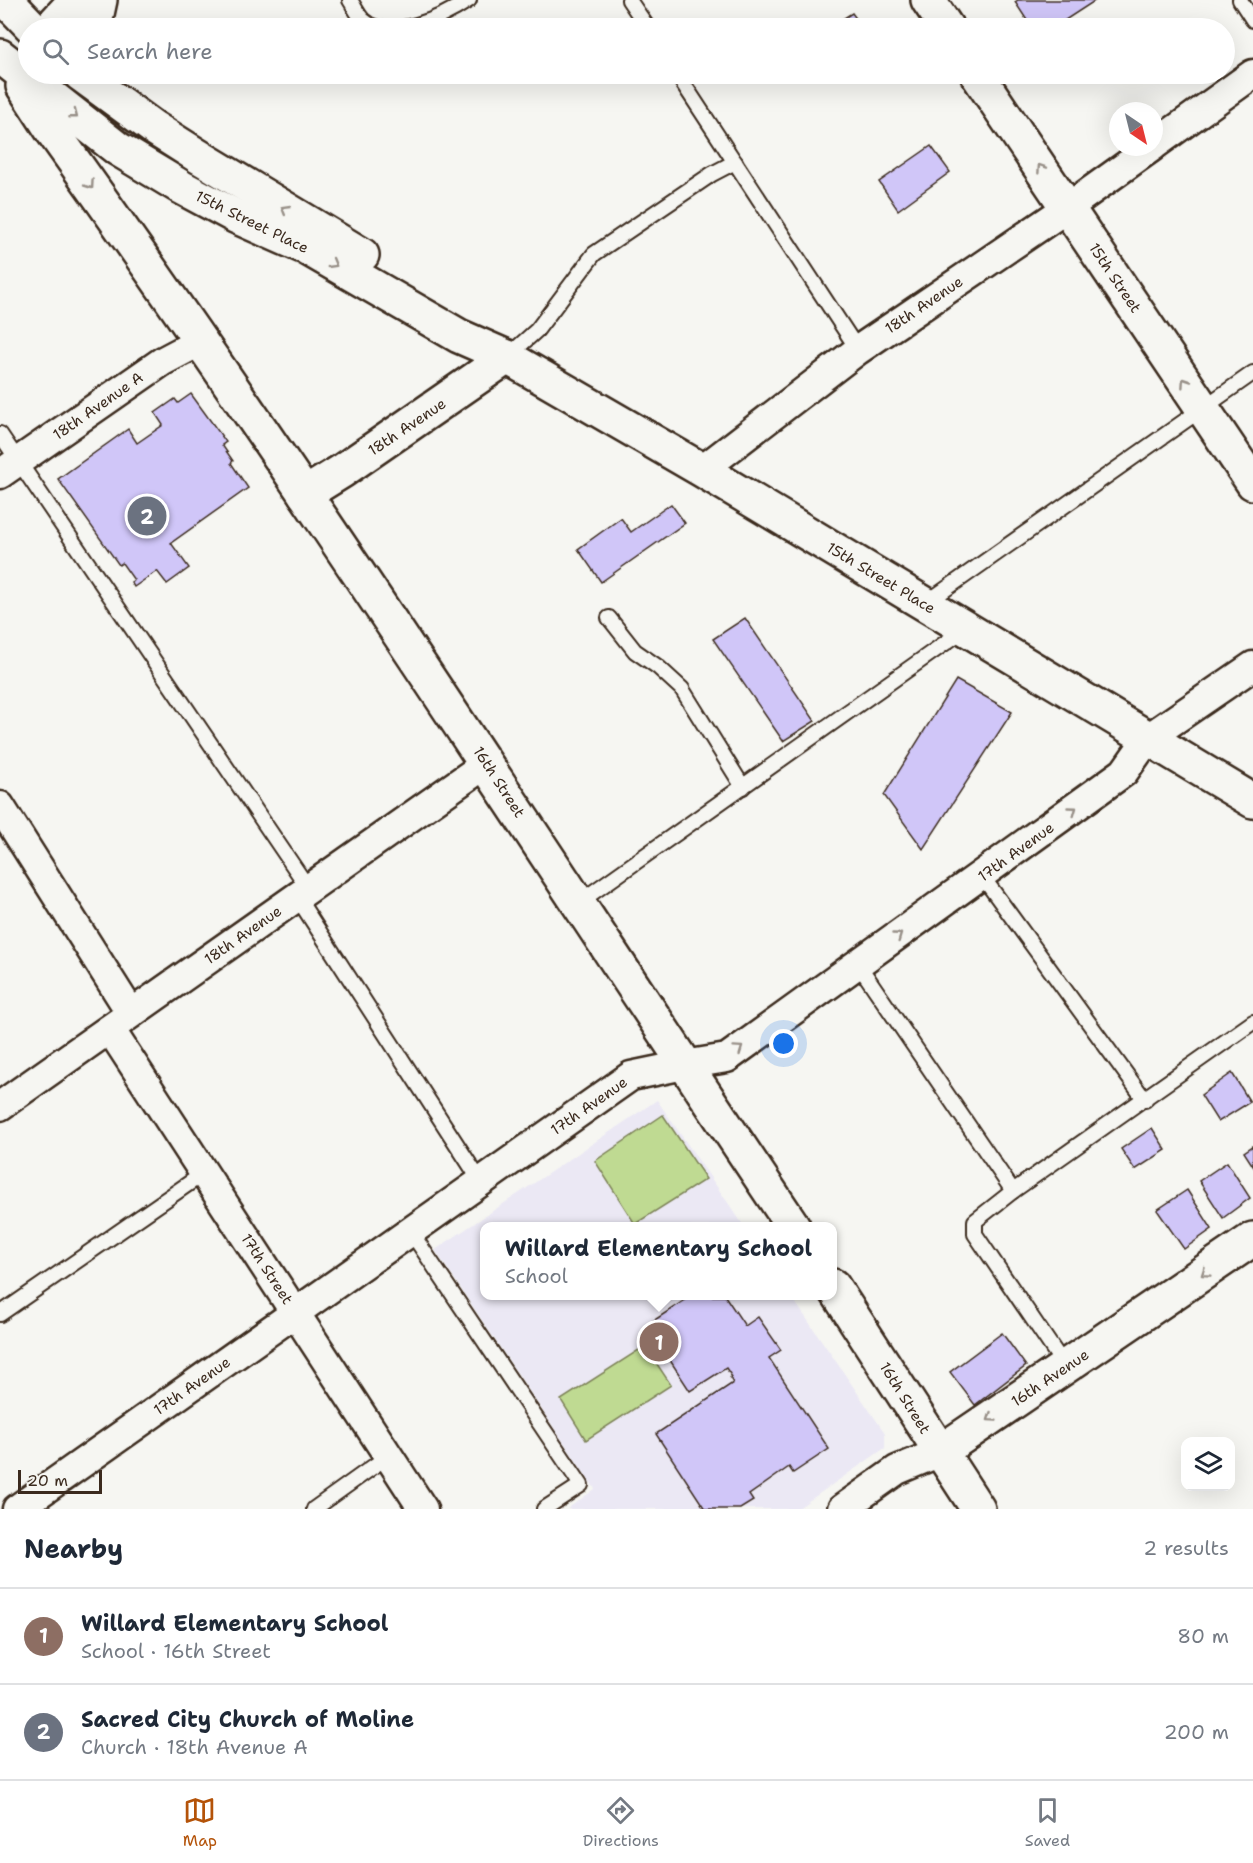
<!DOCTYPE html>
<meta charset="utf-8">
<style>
body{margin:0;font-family:"Shantell Sans",sans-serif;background:#f6f6f7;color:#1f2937}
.controls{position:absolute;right:18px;bottom:18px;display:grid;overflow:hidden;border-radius:12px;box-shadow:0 6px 24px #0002}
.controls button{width:54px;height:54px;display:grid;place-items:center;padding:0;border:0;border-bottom:2px solid #e0e1e3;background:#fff;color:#1f2937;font:30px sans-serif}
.compass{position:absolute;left:1109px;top:102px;width:54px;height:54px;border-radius:50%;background:#fff;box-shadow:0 6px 24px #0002;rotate:145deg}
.scale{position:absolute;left:18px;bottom:15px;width:84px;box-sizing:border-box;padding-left:6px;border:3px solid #3b2a1e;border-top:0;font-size:16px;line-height:21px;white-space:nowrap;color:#3b2a1e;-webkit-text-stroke:4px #f6f6f2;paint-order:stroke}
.you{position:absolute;left:784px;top:1044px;width:21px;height:21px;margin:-15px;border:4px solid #fff;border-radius:50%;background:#1a73e8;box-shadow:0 0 0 9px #1a73e833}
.badge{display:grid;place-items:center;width:39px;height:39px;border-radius:50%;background:#b45309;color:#fff;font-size:20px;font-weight:700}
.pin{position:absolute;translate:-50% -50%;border:3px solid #fff;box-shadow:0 2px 6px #0006}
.popup{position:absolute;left:480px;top:1222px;width:357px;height:78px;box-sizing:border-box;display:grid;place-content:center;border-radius:12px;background:#fff;filter:drop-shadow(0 2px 4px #0005);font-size:20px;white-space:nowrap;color:#747a83}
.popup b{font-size:22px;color:#1f2937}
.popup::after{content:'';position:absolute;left:50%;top:100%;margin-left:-12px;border:12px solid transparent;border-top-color:#fff}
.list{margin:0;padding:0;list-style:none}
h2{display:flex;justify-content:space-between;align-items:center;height:78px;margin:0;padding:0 24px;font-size:26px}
h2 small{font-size:20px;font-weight:400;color:#747a83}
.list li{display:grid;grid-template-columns:39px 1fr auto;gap:18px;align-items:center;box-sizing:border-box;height:96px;padding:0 24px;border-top:2px solid #e0e1e3}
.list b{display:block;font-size:22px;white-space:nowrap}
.list p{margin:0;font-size:20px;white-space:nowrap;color:#747a83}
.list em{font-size:20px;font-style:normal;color:#747a83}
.icon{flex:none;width:33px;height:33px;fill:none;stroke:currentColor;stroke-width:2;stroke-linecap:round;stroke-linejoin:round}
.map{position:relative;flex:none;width:1253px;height:1509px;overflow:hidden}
.search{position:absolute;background:#fff;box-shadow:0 6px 24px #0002;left:18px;right:18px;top:18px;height:66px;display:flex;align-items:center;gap:15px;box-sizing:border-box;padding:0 21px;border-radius:33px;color:#747a83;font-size:22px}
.sheet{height:270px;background:#fff}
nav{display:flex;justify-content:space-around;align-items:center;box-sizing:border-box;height:84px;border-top:2px solid #e0e1e3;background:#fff;font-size:16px;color:#747a83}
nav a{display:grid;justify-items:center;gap:3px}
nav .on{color:#b45309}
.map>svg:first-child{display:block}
</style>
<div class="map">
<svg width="1253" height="1509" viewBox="0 0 1253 1509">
<rect width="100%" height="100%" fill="#f6f6f2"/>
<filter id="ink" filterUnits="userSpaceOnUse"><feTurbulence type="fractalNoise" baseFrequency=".0167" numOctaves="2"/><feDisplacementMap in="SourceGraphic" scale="12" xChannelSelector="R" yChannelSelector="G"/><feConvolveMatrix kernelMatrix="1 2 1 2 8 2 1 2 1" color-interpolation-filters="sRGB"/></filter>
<g filter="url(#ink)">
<!-- built -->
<path fill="#ebe8f4" d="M657,1100l87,126h-259v70h306l94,137v15l-88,61h-230l28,-20 -160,-239z"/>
<!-- green -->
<g fill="#bfda92" stroke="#7d8258" stroke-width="1.5">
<path d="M663,1115l43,64 -71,45 -40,-63z"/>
<path d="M645,1346l26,39 -85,55 -25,-40z"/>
</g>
<!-- building -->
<g fill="#d0c6f8" stroke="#3b2a1e" stroke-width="1.5">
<path d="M1018,0h78l-43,28h-21l-17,-26z"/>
<path d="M852,13l11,15h-35z"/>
<path d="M931,146l19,26 -52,38 -19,-28z"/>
<path d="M191,394l35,48 -4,3 11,16 -2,2 17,25 -77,55 18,25 -22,16 -10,-13 -23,16 -3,-5 3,-2 -12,-17 -3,2 -61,-86 70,-50 9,14 26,-18 -8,-12 20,-14 3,4z"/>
<path d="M671,504l14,19 -84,59 -23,-33 43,-31 10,14z"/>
<path d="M745,618l70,103 -32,20 -70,-102z"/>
<path d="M956,680l56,32 -89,137 -39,-54z"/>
<path d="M1232,1073l18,29 -32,20 -17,-27z"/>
<path d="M1152,1128l14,22 -31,20 -14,-21z"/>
<path d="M1253,1146v20l-9,-14z"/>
<path d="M1227,1162l23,36 -27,20 -24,-37z"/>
<path d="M1187,1190l25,39 -28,20 -27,-39z"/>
<path d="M691,1296h34l20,30 13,-9 23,33 -12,8 60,91 -36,24 -4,-6 -40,28 4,6 -13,8h-35l-49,-75 77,-51 -3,-5 2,-1 -6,-9 -36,23 -43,-66z"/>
<path d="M1002,1333l24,33 -51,39 -25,-33z"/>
</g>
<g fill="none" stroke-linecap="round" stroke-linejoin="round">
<defs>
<g id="lane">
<path d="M350,0c4,6 8,15 13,20 26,24 82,-4 106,-20"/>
<path d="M629,0l19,28"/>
<path d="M1240,0l13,20"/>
<path d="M677,74l181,276"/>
<path d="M507,357l30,-27 57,-76 118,-80 23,-12"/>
<path d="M0,434l309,455"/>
<path d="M926,603l327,-230"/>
<path d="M609,618l26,33 23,16 24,22 61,98"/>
<path d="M982,876l163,224"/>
<path d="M297,897l184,285"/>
<path d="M578,903l387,-274"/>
<path d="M858,964l155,227"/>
<path d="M411,1232l170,253 -37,24"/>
<path d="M0,1314l204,-141"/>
<path d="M1066,1368l-91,-134v-13l38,-30 240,-169"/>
<path d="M314,1509l74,-53"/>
</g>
<g id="street">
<path d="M1154,145l99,-71"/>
<path d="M702,470l156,-120 209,-142 85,-61"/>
<path d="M0,474l163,-113 36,-19"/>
<path d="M0,806l131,207"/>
<path d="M110,1029l313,480"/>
<path d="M0,1106l487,-343"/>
<path d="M17,1509l614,-433 53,-11 43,-7 397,-286 24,-34 105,-72"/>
<path d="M842,1509l55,-39 43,-18"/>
</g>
<g id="secondary">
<path d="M6,0l27,28"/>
<path d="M928,0l19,28"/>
<path d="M50,28l26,-28"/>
<path d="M94,28l6,-28"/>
<path d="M0,56l118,93 63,38 56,30 70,31 152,88 48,21 195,113 551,331"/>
<path d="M80,74l74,54 44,28 164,99"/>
<path d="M977,74l276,409"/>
<path d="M23,86l30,46c257,358 495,729 740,1094"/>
<path d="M305,494l37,-23 165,-114"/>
<path d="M833,1286l145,223"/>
<path d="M940,1452l313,-213"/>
</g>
</defs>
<!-- lane casing -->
<use href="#lane" stroke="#3b2a1e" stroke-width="18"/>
<!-- street casing -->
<use href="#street" stroke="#3b2a1e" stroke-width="33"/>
<!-- secondary casing -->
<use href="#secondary" stroke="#3b2a1e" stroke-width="38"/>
<!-- lane -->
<use href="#lane" stroke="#f6f6f2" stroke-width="14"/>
<!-- street -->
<use href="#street" stroke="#f6f6f2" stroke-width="28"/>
<!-- secondary -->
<use href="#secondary" stroke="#f6f6f2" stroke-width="33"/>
</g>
<!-- one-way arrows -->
<defs><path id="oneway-chevron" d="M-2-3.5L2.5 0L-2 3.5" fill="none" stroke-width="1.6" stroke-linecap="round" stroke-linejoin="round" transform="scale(1.5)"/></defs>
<g stroke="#989088">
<use href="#oneway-chevron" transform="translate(74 115) rotate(38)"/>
<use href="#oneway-chevron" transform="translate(1041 168) rotate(-124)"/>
<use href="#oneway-chevron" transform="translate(90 185) rotate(55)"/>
<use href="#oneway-chevron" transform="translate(285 209) rotate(-149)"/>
<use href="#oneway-chevron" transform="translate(333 264) rotate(30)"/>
<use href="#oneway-chevron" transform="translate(1185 382) rotate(-124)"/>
<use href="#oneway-chevron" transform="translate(1073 810) rotate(-36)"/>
<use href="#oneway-chevron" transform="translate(898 936) rotate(-36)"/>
<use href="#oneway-chevron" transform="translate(739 1049) rotate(-35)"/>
<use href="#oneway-chevron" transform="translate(1205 1273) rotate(146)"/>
<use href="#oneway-chevron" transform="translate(991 1418) rotate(146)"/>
</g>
</g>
<g text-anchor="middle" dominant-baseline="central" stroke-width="4.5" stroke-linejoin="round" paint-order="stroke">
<!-- street labels -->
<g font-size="15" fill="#3b2a1e" stroke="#f6f6f2">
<text transform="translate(252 222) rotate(26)">15th Street Place</text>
<text transform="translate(1115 278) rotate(56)">15th Street</text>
<text transform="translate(924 305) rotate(-34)">18th Avenue</text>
<text transform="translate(98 406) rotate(-35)">18th Avenue A</text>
<text transform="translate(407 427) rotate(-34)">18th Avenue</text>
<text transform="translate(881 578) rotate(31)">15th Street Place</text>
<text transform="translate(499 782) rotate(57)">16th Street</text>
<text transform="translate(1016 852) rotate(-36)">17th Avenue</text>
<text transform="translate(243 935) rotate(-35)">18th Avenue</text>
<text transform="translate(589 1106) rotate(-35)">17th Avenue</text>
<text transform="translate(267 1269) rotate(57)">17th Street</text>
<text transform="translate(1050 1378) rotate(-34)">16th Avenue</text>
<text transform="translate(192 1386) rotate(-35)">17th Avenue</text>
<text transform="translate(905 1398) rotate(58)">16th Street</text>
</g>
</g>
</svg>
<div class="controls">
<button><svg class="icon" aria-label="layers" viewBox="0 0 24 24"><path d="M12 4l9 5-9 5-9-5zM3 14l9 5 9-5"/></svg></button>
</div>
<svg class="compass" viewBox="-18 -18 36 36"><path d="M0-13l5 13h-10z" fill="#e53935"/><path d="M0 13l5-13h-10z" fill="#747a83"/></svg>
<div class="scale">20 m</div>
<div class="you"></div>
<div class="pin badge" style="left:659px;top:1342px;background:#8d6e63">1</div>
<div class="popup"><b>Willard Elementary School</b>School</div>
<div class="pin badge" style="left:147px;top:516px;background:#6b7280">2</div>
<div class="search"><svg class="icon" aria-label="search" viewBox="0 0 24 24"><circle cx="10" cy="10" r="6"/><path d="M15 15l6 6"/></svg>Search here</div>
</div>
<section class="sheet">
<h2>Nearby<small>2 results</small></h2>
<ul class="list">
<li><span class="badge" style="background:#8d6e63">1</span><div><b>Willard Elementary School</b><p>School · 16th Street</p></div><em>80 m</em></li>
<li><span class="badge" style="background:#6b7280">2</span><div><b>Sacred City Church of Moline</b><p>Church · 18th Avenue A</p></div><em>200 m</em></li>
</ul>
</section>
<nav>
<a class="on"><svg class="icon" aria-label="map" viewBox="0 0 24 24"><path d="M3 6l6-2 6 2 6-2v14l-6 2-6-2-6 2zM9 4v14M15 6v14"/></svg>Map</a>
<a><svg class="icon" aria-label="directions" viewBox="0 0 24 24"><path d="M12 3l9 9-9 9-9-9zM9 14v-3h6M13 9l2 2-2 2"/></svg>Directions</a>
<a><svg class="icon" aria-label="saved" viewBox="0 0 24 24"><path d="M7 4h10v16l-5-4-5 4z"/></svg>Saved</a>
</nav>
